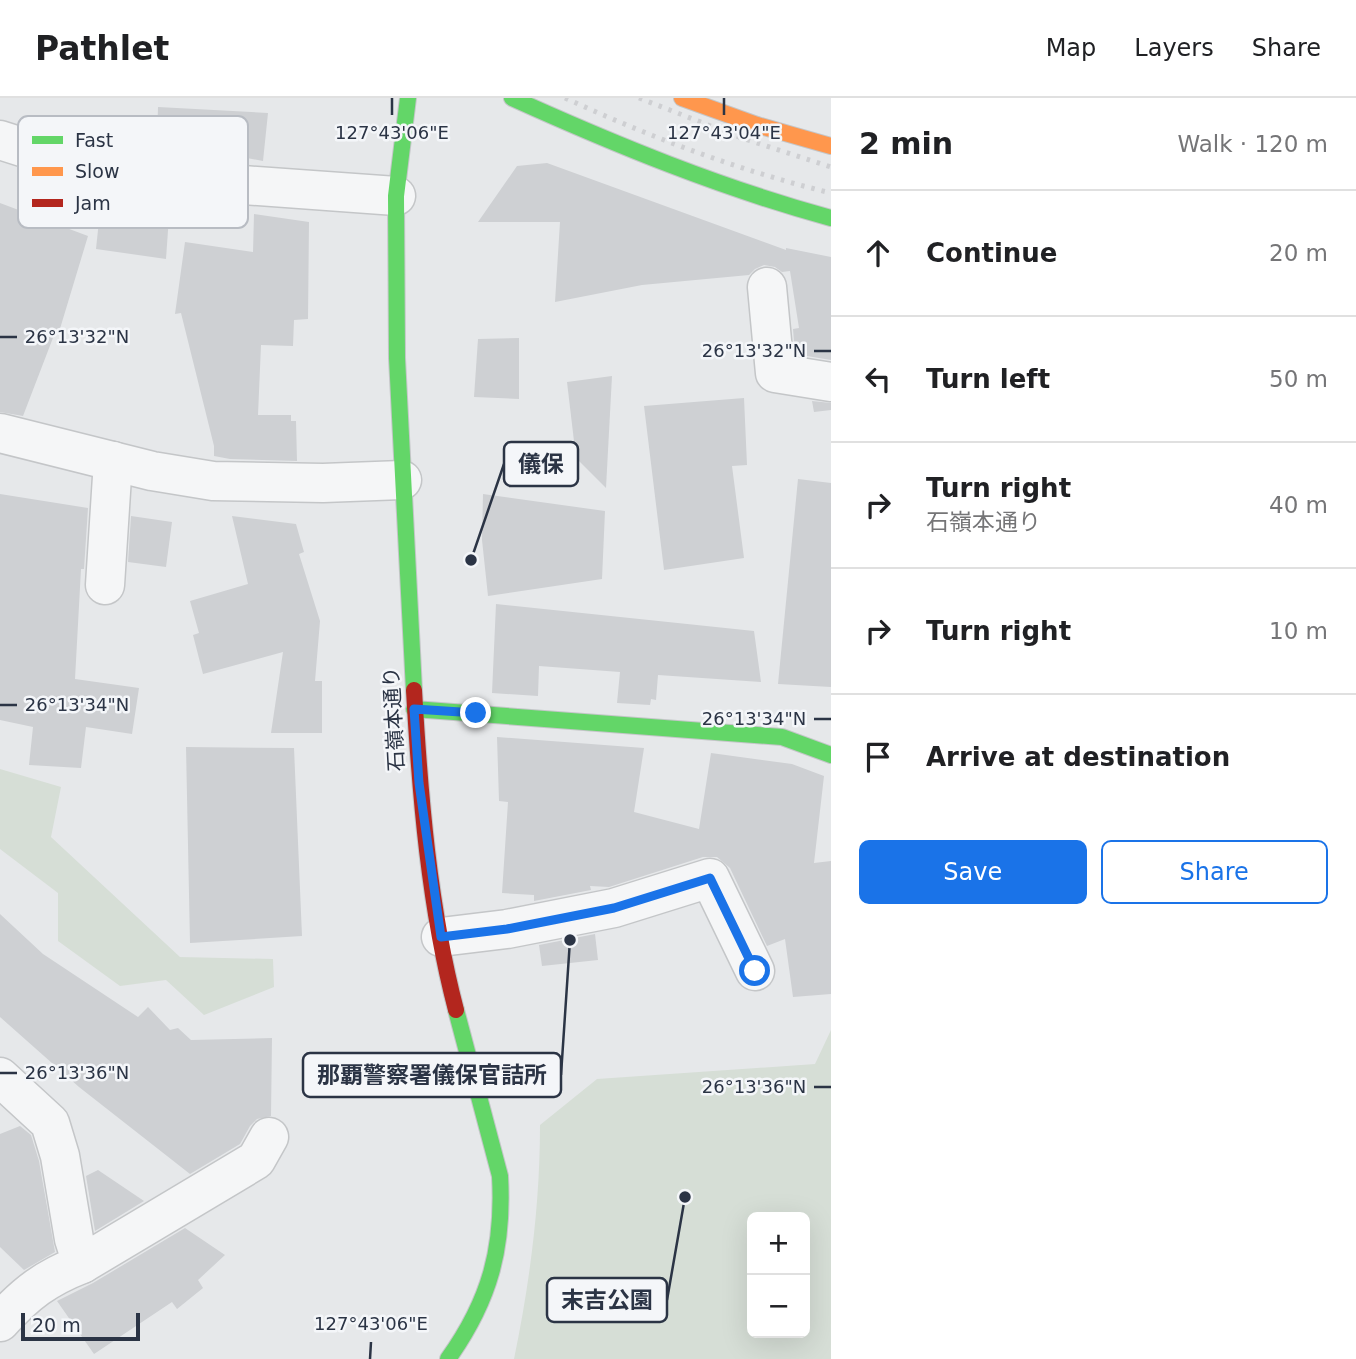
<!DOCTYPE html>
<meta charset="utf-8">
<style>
body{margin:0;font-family:"DejaVu Sans","Noto Sans JP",sans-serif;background:#f6f6f6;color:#202124}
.controls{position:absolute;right:21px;bottom:21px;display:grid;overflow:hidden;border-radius:10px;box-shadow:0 7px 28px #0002}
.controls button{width:63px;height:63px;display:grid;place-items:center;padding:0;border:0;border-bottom:2px solid #e0e0e0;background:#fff;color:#202124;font:35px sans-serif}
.scale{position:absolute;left:21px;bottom:18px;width:119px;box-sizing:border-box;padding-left:7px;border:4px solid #2b3445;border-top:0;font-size:19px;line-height:24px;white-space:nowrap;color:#2b3445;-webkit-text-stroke:5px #f4f6f9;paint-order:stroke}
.stop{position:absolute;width:21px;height:21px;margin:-16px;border:5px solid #1a73e8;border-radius:50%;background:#fff}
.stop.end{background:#1a73e8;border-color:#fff;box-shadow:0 2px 7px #0008}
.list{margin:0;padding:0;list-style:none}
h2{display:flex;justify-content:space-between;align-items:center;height:91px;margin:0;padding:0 28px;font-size:30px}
h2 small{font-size:23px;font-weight:400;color:#757577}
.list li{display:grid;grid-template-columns:46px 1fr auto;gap:21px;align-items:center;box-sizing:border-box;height:126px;padding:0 28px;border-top:2px solid #e0e0e0}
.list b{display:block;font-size:26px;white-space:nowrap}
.list p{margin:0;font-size:23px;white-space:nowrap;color:#757577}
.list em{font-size:23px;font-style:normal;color:#757577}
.actions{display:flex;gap:14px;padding:21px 28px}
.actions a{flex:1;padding:16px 0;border:2px solid #1a73e8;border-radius:10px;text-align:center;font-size:24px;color:#1a73e8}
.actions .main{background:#1a73e8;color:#fff}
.icon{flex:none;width:38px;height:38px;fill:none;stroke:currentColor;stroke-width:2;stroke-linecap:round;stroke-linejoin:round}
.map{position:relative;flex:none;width:831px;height:1261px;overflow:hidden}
header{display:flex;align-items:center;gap:42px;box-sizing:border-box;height:98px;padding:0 35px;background:#fff;border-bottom:2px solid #e0e0e0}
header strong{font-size:33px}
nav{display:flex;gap:38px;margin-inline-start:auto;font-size:24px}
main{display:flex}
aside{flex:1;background:#fff}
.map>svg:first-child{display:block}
</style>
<header>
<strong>Pathlet</strong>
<nav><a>Map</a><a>Layers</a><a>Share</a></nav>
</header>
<main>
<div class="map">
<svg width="831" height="1261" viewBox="0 0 831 1261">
<rect width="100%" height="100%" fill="#e6e8ea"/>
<!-- green -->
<g fill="#d6ded6" fill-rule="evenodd">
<path d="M0,671l61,18 -10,50 129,120 93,2 1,28 -70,28 -38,-35 -46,6 -62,-45v-48l-58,-44z"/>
<path d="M831,932v329h-317c16,-78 26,-154 26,-234l57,-46 218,-15zM752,1119h53v116h-53z"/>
</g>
<!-- building -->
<g fill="#ced0d3">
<path d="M158,9l110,6 -5,48 -106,-20z"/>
<path d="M547,65l239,87v-2l45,9v103l-36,-6 -2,-25 6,-1 -9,-57 -8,1 -7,-5 -11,-2 -9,4 -6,6 -107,10 -87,17 5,-80h-82l39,-56z"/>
<path d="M102,94l68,10 -4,57 -70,-10z"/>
<path d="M0,105l88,33 -29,96 -3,-2 -33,86 -23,-4z"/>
<path d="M254,116l55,8 -1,97 -14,1 -1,26 -32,-1 -3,70h33v6h5l1,40 -67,-2 -16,-3v-10l-33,-133 -6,1 10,-72 68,10z"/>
<path d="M519,240v61l-45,-2 4,-58z"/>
<path d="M612,278l-6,112 -30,-30 -9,-76z"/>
<path d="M744,300l3,67 -15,1 12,92 -80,12 -20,-164z"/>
<path d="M812,303l19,2v7l-17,2z"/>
<path d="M798,381l33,4v204l-53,-3z"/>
<path d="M0,396l88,14 -4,61h-3l-6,110 64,9 -7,46 -46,-7 -5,41 -52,-3 4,-38 -33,-7z"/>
<path d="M483,396l122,17 -3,68 -114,17 -6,-56z"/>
<path d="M131,418l41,6 -6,45 -38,-5z"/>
<path d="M232,418l64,8 8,28 -5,2 21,67 -5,60h7v52h-51l12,-81 -80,22 -10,-39 6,-2 -9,-32 58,-17z"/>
<path d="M496,506l258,27 7,51 -103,-7 -2,25 -5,-1 -1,6 -33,-2 3,-31 -81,-6 -1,30 -46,-3z"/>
<path d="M497,639l147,11 -10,64 65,17 12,-76 81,11 32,12 -10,87 17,-2v133l-38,3 -8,-58 -18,7 -37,-78 -13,-11h-14l-94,30 -19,-1 1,4 -57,11v-6l-32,-2 6,-91 -9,-1z"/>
<path d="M186,649l108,1 8,188 -112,7z"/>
<path d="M0,816l43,40 95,63 10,-10 22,23 8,-2 13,12 81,-2 -1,78 -14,3 -7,7 -10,18 -50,30 -111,-87 -79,-70z"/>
<path d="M595,836l3,26 -56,6 -3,-21z"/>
<path d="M20,1028l11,9 8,26 16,91 -31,18 -24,-23v-113z"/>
<path d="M98,1072l46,31 -49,30 -9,-55z"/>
<path d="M185,1130l40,27 -27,25 5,8 -26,21 -5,-7 -78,52 -37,-53 36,-18z"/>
</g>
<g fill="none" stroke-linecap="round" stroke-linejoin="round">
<defs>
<g id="street">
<path d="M0,42l91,29 152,16 153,11"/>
<path d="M767,189l8,86 56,9"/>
<path d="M0,335l152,38 61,10 110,2 79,-3"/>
<path d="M105,487l8,-124"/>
<path d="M441,839l66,-8 107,-21 96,-30 45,93"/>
<path d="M0,979l50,46 10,33 14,83 8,25c-36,14 -56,29 -82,58"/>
<path d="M82,1166l174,-104 13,-23"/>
</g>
<g id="fast">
<path d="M408,0l-12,98 1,162 17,332"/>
<path d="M512,0c104,47 209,90 319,120"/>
<path d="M414,611l368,28 49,18"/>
<path d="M448,1261c42,-59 56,-111 52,-183l-44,-166"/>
</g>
<path id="slow" d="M682,0l75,27 74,21"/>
<path id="jam" d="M414,592c6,106 15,217 42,320"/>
</defs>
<!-- street casing -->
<use href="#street" stroke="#c4c6c8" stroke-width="41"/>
<!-- fast casing -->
<use href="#fast" stroke="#c4c6c8" stroke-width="18"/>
<!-- slow casing -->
<use href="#slow" stroke="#c4c6c8" stroke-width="18"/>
<!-- jam casing -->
<use href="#jam" stroke="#c4c6c8" stroke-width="18"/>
<!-- street -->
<use href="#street" stroke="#f5f6f7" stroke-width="38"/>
<!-- fast -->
<use href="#fast" stroke="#63d668" stroke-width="16"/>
<!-- slow -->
<use href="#slow" stroke="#ff974d" stroke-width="16"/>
<!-- jam -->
<use href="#jam" stroke="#b3261e" stroke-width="16"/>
<!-- rail -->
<g stroke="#cecfd2" stroke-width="5" stroke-dasharray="3.5 7" stroke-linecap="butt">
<path d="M565,0c85,39 175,73 266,95"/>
<path d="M639,0l100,39 92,30"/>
</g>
</g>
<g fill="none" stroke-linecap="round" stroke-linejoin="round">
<!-- route -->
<path stroke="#1a73e8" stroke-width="9" d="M476,615l-62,-4 5,74 22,154 66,-8 107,-21 96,-30 45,93"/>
</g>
<!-- ticks -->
<path fill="none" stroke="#2b3445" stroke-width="2.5" d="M392,17v-17M724,17v-17M0,239h17M814,253h17M0,607h17M814,621h17M0,975h17M814,989h17M370,1261l1,-17"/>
<g text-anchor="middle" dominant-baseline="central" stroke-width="5" stroke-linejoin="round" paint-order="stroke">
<!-- street labels -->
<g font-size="21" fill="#2b3445" stroke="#f4f6f9">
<text transform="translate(394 621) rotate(-93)">石嶺本通り</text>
</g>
</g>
<!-- legend -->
<rect x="18" y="18" width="230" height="112" rx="10" fill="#f4f6f9" stroke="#b8bcc3" stroke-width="2"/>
<rect x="32" y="38" width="31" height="8" fill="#63d668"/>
<rect x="32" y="69" width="31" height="9" fill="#ff974d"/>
<rect x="32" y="101" width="31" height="8" fill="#b3261e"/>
<g font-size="19" fill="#2b3445">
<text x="75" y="49">Fast</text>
<text x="75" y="80">Slow</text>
<text x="75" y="112">Jam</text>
</g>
<g font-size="18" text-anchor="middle" fill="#2b3445" stroke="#f4f6f9" stroke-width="5" stroke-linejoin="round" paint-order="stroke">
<text x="392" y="41">127°43'06"E</text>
<text x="724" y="41">127°43'04"E</text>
<text x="77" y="245">26°13'32"N</text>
<text x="754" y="259">26°13'32"N</text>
<text x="77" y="613">26°13'34"N</text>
<text x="754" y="627">26°13'34"N</text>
<text x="77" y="981">26°13'36"N</text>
<text x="754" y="995">26°13'36"N</text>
<text x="371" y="1232">127°43'06"E</text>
</g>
<!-- callouts -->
<path fill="none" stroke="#2b3445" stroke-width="2.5" d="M471 462L504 366M570 842L561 977M685 1099L667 1202"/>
<g fill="#2b3445" stroke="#f4f6f9" stroke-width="2.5">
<circle cx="471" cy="462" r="7"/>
<circle cx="570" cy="842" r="7"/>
<circle cx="685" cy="1099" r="7"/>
</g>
<g fill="#f4f6f9" stroke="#2b3445" stroke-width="2.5">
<rect x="504" y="344" width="74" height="44" rx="7"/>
<rect x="303" y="955" width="258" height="44" rx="7"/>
<rect x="547" y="1180" width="120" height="44" rx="7"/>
</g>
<g font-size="23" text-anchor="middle" font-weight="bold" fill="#2b3445">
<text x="541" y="374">儀保</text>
<text x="432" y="985">那覇警察署儀保官詰所</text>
<text x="607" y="1210">末吉公園</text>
</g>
</svg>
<div class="controls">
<button>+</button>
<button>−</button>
</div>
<div class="scale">20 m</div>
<div class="stop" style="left:755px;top:873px"></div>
<div class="stop end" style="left:476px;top:615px"></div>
</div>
<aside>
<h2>2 min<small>Walk · 120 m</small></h2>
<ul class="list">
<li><svg class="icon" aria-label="ahead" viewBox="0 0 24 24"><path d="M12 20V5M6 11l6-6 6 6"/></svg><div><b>Continue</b></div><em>20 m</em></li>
<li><svg class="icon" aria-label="left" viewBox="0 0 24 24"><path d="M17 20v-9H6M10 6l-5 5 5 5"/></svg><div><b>Turn left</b></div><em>50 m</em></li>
<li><svg class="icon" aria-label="right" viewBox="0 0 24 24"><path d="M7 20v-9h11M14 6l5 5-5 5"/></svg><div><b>Turn right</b><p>石嶺本通り</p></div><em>40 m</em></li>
<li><svg class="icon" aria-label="right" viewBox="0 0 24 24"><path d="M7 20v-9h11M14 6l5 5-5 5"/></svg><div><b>Turn right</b></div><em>10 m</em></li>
<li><svg class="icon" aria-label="arrive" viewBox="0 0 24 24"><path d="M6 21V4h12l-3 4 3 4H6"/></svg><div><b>Arrive at destination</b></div></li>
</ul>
<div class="actions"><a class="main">Save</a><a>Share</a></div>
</aside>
</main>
